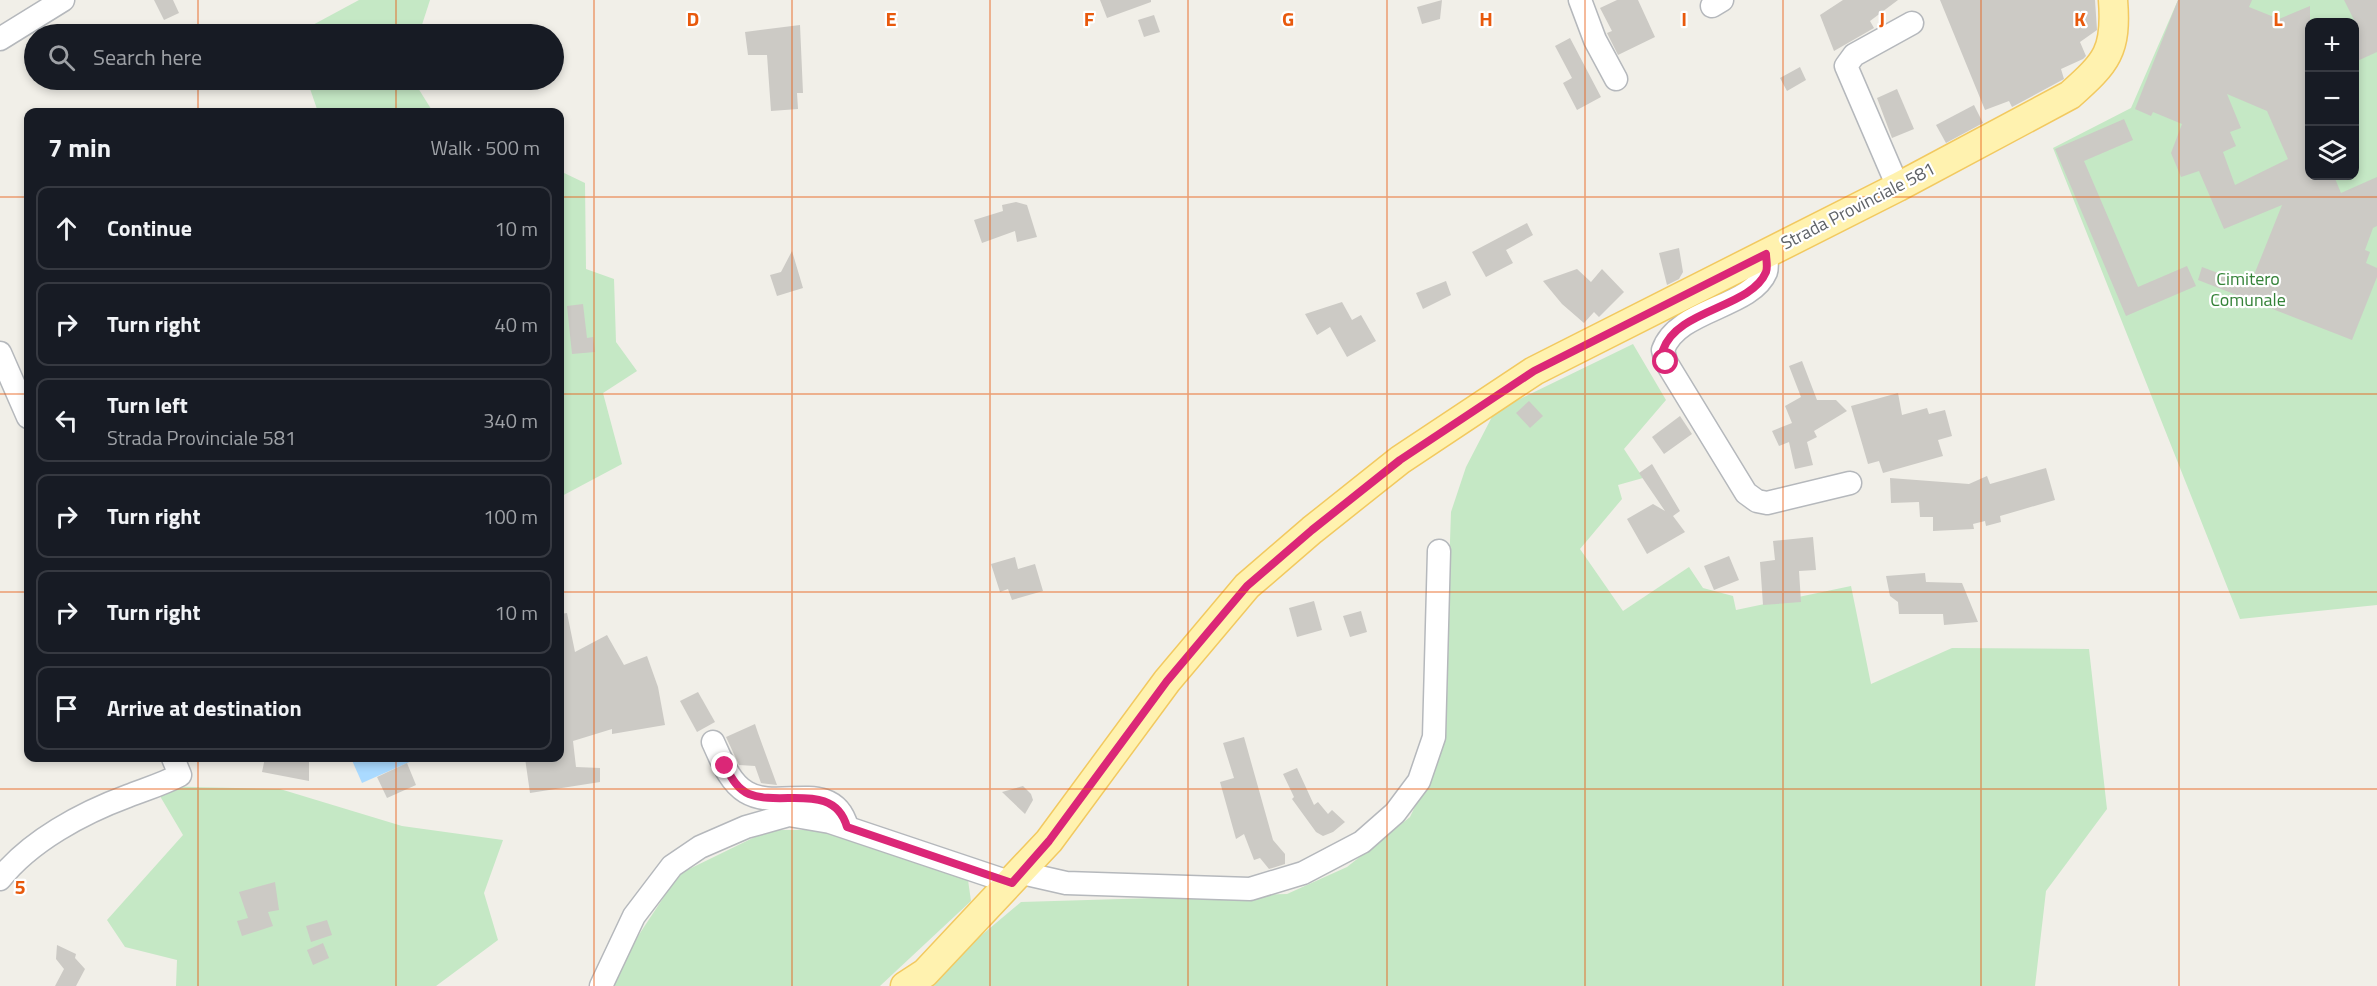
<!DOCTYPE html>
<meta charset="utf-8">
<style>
:root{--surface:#171b24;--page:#20242c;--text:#f1f3f6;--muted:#9ea1a6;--line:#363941}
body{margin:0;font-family:"Titillium Web",sans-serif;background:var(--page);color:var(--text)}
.controls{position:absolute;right:18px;top:18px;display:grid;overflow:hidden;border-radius:12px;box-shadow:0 3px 9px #0003}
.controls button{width:54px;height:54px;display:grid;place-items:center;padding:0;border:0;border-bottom:2px solid var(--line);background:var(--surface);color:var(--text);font:30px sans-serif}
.stop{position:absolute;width:18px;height:18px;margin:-14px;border:4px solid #db2777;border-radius:50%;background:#fff}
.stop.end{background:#db2777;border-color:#fff;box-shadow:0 2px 6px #0008}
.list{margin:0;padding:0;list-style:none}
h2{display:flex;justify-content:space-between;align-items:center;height:78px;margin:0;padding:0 24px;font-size:26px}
h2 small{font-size:20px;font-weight:400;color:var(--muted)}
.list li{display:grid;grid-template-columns:39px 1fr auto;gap:18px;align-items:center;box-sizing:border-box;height:84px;margin:0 12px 12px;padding:0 12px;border:2px solid var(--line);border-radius:12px}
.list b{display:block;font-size:22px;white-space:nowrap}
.list p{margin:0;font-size:20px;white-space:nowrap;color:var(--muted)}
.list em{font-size:20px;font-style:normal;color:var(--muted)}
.icon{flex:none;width:33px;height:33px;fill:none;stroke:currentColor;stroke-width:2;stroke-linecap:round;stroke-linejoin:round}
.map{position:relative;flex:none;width:2377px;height:986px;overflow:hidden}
.search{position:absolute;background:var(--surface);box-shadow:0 3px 9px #0003;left:24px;top:24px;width:540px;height:66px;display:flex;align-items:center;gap:15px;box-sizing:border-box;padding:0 21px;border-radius:33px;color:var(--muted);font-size:22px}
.panel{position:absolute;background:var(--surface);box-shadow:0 3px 9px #0003;left:24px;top:108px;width:540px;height:654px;border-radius:12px}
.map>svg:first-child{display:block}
</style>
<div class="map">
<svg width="2377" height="986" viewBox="0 0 2377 986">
<rect width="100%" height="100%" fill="#f1efe8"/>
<!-- green -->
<g fill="#c5e8c5" fill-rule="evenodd">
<path d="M359 0H430L419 34H296Z"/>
<path d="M2178 0H2377V605L2240 619 2053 148 2131 108ZM2310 22H2354V176H2310Z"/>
<path d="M307 80H413L433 112H318Z"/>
<path d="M560 171 585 183 586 269 614 279 616 342 637 371 603 393 622 464 560 497Z"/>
<path d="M1633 344 1666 400 1624 449 1643 478 1618 485 1622 499 1580 549 1623 611 1689 567 1703 588 1733 596 1736 610 1851 586 1871 684 1952 648 2089 649 2107 809 2046 891 2035 986H921L1021 902 1287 894 1347 867 1410 817 1443 748 1451 512 1466 467 1495 411Z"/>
<path d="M154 786 280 789 402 826 503 840 484 893 498 940 436 986H176L177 960 125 947 107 920 183 835Z"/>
<path d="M769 830H823L968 880 971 901 880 986H605L679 874Z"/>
</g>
<!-- water -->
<path fill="#aadaff" d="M351 758H412L414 760 362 783Z"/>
<!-- building -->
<g fill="#cccac5" fill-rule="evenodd">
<path d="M154 0H173L179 13 164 20Z"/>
<path d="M1100 0H1151V2L1107 18Z"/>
<path d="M1442 0 1440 19 1422 24 1417 7Z"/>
<path d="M1617 0H1638L1655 37 1618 55 1607 33 1612 31 1600 8Z"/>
<path d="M1843 0H1898L1870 21 1874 28 1834 51 1820 15Z"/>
<path d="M1940 0H2095L2097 30 2080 42 2086 56 2083 59 2061 69 2064 79 2012 107 2009 101 1985 110Z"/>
<path d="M2178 0H2252L2249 7 2279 19 2310 6V176H2334L2341 193 2377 177V226L2373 228 2365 250 2370 252 2366 263 2377 268V277L2352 340 2198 280 2202 267 2250 285 2282 205 2224 229 2199 171 2181 177 2171 153 2182 124 2153 112 2151 116 2135 109ZM2227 94 2267 111 2288 159 2235 185 2223 152 2236 146 2230 132 2241 128Z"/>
<path d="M2344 0H2377V52L2355 62V22Z"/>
<path d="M1154 15 1160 32 1144 37 1138 20Z"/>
<path d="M800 25 803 93H797L798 109 771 111 767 55H748L745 32Z"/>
<path d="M1570 38 1601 97 1577 110 1563 83 1572 78 1555 46Z"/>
<path d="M1800 67 1806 80 1787 91 1780 78Z"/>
<path d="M1897 89 1914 129 1892 138 1877 98Z"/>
<path d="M1974 105 1983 123 1946 143 1936 125Z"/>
<path d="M2124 119 2133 140 2084 161 2138 287 2187 266 2196 286 2126 316 2055 149Z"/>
<path d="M1016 202 1027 205 1037 237 1017 242 1015 231 982 243 974 220 1003 211 1002 205Z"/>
<path d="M1527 223 1533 235 1506 250 1513 263 1486 277 1472 252Z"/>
<path d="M1679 248 1683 272 1679 279 1667 285 1659 253Z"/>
<path d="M792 251 803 288 777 296 770 275 781 272Z"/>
<path d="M1577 269 1591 282 1602 269 1624 292 1599 317 1594 312 1584 323 1562 304 1543 281Z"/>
<path d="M1446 281 1451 295 1423 309 1416 293Z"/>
<path d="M1342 302 1352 320 1361 315 1376 341 1347 357 1330 327 1317 335 1305 314Z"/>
<path d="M583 304 587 338 593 337 595 352 572 354 567 306Z"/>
<path d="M1802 361 1817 400H1836L1847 411 1814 431 1817 437 1807 442 1813 465 1795 469 1789 442 1779 446 1772 431 1792 423 1785 406 1801 397 1789 366Z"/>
<path d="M1898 393 1902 415 1927 408 1929 414 1945 410 1952 436 1938 440 1943 456 1883 473 1879 461 1868 464 1851 406Z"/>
<path d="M1529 401 1543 416 1530 428 1516 413Z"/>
<path d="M1680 416 1692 434 1664 454 1652 437Z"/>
<path d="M1652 464 1680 511 1673 516 1685 532 1647 554 1627 519 1653 504 1665 511 1639 473Z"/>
<path d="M2046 468 2055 500 2000 516 2001 522 1986 526 1985 521 1973 524 1974 529 1933 531V517H1920L1919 502 1891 503 1890 478 1969 484 1987 476 1990 484Z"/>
<path d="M1813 537 1816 570 1799 571 1801 602 1763 605 1760 562 1775 560 1773 541Z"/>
<path d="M1729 556 1739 580 1714 590 1704 566Z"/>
<path d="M1015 557 1018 569 1035 564 1043 591 1012 600 1008 589 1000 592 991 564Z"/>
<path d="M1925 573 1926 582 1962 583 1978 622 1944 625 1943 614H1899L1898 602 1890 596 1886 576Z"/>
<path d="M1314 601 1322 630 1297 637 1289 608Z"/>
<path d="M1361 611 1367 632 1350 637 1343 616Z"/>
<path d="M567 613 575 652 607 635 624 665 647 656 658 687 665 725 612 734V729L573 741 576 767 600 768V782L530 793 525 758H560V614Z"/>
<path d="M698 692 715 722 697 732 680 701Z"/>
<path d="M755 724 758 733 777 785 761 783 755 766 739 765 726 737Z"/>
<path d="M1244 737 1273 840 1285 854V864L1269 869 1260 858 1254 860 1244 834 1236 839 1220 782 1234 778 1223 743Z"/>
<path d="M265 758H309V781L262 772Z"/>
<path d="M407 763 416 785 387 798 377 777Z"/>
<path d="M1297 768 1314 805 1318 802 1328 814 1332 810 1345 822 1333 832 1323 836 1316 832 1292 799 1294 797 1283 774Z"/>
<path d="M1023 786 1031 794 1033 800 1025 814 1002 792Z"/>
<path d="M275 882 279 910 268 912 273 926 242 936 237 921 248 918 239 892Z"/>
<path d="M327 920 332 935 311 942 306 926Z"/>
<path d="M323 943 329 958 313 965 307 950Z"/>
<path d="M57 945 76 954 75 958 85 969 76 986H55L64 969 56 959Z"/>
</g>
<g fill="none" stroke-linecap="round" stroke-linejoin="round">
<defs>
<g id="minor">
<path d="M1580 0 1595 40 1616 79"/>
<path d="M1712 6 1722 0"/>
<path d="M0 39 63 0"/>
<path d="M1898 187 1846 66 1854 55 1912 23"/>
<path d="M1766 253C1766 259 1768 267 1766 272 1751 308 1677 309 1663 350L1666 362 1746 493 1757 501 1767 503 1850 483"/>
<path d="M0 353 28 417"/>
<path d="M713 742C721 759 729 782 746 792 778 812 833 776 847 827"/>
<path d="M1022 873 1066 883 1250 889 1303 873 1362 842 1395 813 1419 781 1434 737 1439 551"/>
<path d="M0 879C30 841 82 813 128 796 146 789 163 784 180 775L173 758"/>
<path d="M601 986 634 916 672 866 700 847 746 827 789 815 830 822 1012 883"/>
</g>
<path id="major" d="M905 986 925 973 1049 841 1167 681 1247 586 1312 530 1400 460 1534 371 1898 187 2070 95C2107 62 2117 51 2113 0"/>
</defs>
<!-- minor casing -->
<use href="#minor" stroke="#b5b8bc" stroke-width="25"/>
<!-- major casing -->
<use href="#major" stroke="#f2c960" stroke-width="31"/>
<!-- minor -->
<use href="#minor" stroke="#fff" stroke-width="22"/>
<!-- major -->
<use href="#major" stroke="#fff2af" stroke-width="28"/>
</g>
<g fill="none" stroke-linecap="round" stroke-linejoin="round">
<!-- route -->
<path stroke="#db2777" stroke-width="8" d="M725 766C731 777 737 789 749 794 782 807 834 781 847 827L1012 883 1049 841 1167 681 1247 586 1312 530 1400 460 1534 371 1766 254C1766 259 1768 267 1766 272 1751 308 1677 309 1663 350L1666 362"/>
</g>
<!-- grid -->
<path fill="none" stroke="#e8590c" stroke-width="1.5" stroke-opacity="0.55" d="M198 0V34M396 0V34M594 0V986M792 0V986M990 0V986M1188 0V986M1387 0V986M1585 0V986M1783 0V986M1981 0V986M2179 0V986M198 80V112M396 80V112M0 197H28M560 197H2377M0 394H28M560 394H2377M0 592H28M560 592H2377M198 758V986M396 758V986M0 789H2377"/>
<g text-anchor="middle" stroke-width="4.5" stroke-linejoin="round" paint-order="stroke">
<!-- street labels -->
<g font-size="18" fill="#5f6368" stroke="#fff">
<text transform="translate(1858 206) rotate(-27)" y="6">Strada Provinciale 581</text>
</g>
<!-- park labels -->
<g font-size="18" fill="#348238" stroke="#fff">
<text x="2248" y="285">Cimitero<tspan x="2248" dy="21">Comunale</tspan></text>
</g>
</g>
<g font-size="20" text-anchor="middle" font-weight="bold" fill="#e8590c" stroke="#fff" stroke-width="4.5" stroke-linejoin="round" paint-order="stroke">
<text x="693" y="26">D</text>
<text x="891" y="26">E</text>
<text x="1089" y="26">F</text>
<text x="1288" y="26">G</text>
<text x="1486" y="26">H</text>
<text x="1684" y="26">I</text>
<text x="1882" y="26">J</text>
<text x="2080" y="26">K</text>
<text x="2278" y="26">L</text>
<text x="20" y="894">5</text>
</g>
</svg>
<div class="controls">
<button>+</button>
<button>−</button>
<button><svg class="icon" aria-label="layers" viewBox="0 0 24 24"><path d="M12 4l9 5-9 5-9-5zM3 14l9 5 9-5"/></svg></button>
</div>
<div class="stop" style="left:1666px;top:362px"></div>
<div class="stop end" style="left:725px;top:766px"></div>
<div class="search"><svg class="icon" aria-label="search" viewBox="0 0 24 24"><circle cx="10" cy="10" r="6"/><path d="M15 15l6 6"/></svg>Search here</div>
<section class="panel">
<h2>7 min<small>Walk · 500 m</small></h2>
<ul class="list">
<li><svg class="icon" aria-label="ahead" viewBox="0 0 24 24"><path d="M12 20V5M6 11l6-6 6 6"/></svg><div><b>Continue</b></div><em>10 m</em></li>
<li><svg class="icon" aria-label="right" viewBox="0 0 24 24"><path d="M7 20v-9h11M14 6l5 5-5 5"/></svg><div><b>Turn right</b></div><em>40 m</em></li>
<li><svg class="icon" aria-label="left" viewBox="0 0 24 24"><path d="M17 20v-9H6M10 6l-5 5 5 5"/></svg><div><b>Turn left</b><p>Strada Provinciale 581</p></div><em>340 m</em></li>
<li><svg class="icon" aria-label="right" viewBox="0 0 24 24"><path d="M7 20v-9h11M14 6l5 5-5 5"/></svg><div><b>Turn right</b></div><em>100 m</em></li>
<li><svg class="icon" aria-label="right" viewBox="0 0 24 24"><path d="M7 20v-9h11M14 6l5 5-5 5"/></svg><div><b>Turn right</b></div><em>10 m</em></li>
<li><svg class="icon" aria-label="arrive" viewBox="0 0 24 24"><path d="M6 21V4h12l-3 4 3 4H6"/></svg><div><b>Arrive at destination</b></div></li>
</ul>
</section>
</div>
